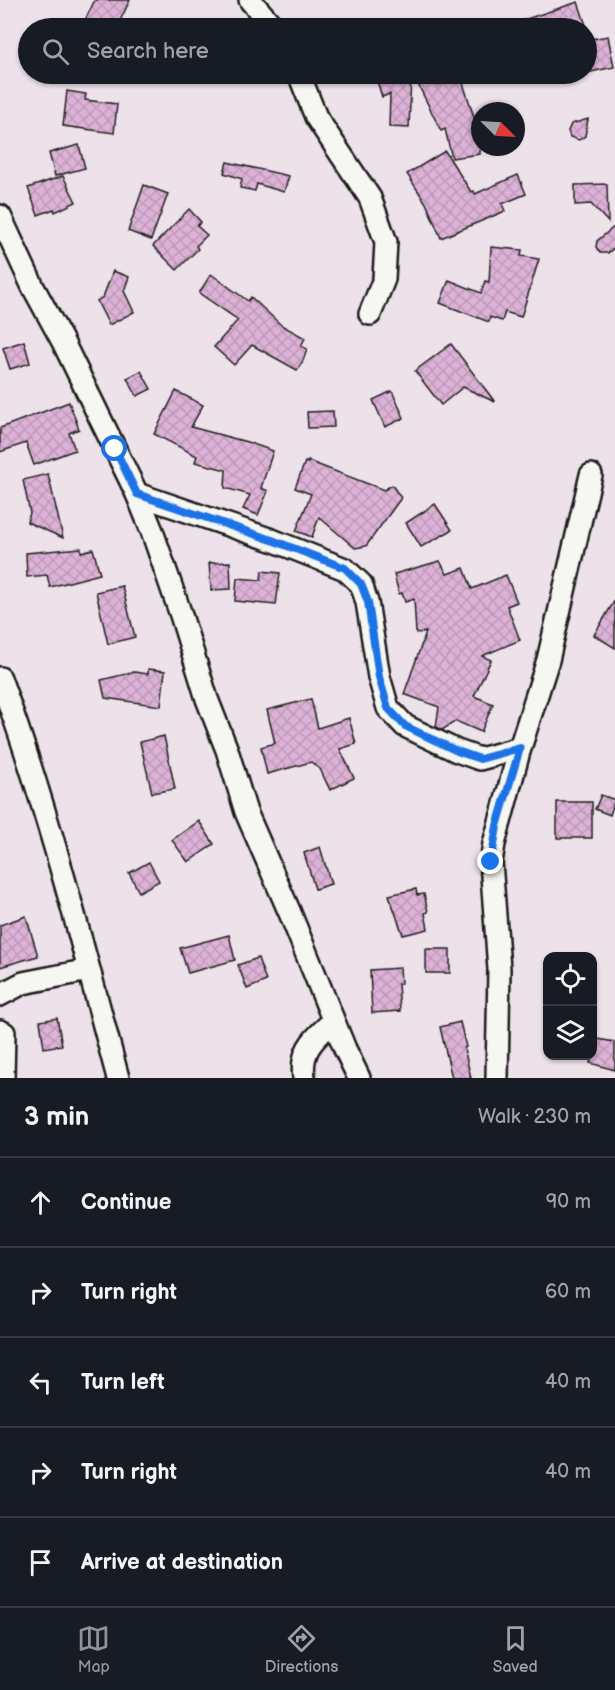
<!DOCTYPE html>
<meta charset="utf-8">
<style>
:root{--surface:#171b24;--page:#242831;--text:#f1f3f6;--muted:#9ea1a6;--line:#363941;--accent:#919294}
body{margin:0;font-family:"Balsamiq Sans",sans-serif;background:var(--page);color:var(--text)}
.controls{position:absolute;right:18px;bottom:18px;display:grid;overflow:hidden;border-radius:12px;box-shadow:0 2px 4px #0004}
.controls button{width:54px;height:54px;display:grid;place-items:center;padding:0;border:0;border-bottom:2px solid var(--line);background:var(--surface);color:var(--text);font:30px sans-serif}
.compass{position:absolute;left:471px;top:102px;width:54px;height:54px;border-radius:50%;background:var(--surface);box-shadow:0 2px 4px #0004;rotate:114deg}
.stop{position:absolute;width:18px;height:18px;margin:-14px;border:4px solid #1a73e8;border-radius:50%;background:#fff}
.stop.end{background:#1a73e8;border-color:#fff;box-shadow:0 2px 6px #0008}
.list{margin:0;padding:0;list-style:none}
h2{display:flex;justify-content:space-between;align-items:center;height:78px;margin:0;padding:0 24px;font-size:26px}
h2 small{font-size:20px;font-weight:400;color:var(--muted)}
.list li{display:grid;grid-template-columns:39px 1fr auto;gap:18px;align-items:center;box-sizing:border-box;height:90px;padding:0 24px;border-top:2px solid var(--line)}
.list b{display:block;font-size:22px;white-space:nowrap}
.list em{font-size:20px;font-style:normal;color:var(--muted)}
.icon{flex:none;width:33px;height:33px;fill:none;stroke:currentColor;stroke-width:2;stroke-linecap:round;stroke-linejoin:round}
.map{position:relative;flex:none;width:615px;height:1078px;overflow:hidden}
.search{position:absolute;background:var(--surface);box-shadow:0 2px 4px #0004;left:18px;right:18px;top:18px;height:66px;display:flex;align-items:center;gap:15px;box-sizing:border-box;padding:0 21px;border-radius:33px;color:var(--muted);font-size:22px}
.sheet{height:528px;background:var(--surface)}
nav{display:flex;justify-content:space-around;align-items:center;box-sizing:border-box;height:84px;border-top:2px solid var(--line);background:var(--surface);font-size:16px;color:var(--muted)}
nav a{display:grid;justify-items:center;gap:3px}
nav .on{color:var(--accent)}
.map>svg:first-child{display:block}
</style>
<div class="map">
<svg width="615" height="1078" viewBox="0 0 615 1078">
<defs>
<pattern id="building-cross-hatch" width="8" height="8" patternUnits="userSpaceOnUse" patternTransform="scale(1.5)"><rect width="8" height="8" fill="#ddb2d7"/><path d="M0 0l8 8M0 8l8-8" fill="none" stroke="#bd98b8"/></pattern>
</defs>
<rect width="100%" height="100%" fill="#eee2ea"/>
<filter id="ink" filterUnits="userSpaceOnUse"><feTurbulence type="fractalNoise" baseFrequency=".0167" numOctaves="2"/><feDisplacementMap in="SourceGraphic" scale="12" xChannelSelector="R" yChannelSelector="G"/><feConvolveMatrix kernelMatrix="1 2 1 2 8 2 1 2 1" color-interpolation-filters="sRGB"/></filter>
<g filter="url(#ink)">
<!-- building -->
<g fill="url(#building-cross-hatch)" stroke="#1c1c1c" stroke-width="1.5">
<path d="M95 0H130L118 25 113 22 110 28H98L84 22Z"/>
<path d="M578 2 587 28H508V25Z"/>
<path d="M608 36 614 67 586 73V40Z"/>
<path d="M375 74H411L409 128 389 127 390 94 382 97Z"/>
<path d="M413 74H435L437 85 461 77 477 126 480 125V154L452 158 445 129 441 131Z"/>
<path d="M67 91 86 94 85 100 117 104 114 133 63 126Z"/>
<path d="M588 119 585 136 579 140 570 137 568 131 571 124Z"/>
<path d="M79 145 85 168 55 176 49 153Z"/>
<path d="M445 151 471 192 474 191 475 194 518 175 526 194 502 204 505 211 441 238 426 203 407 174Z"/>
<path d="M227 162 289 176 284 192 257 184 255 191 240 188 242 179 224 173Z"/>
<path d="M63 176 76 202 55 212 54 209 38 215 28 188Z"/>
<path d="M607 184 608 222 591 204 575 205V185Z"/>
<path d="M144 185 168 194 151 240 128 231Z"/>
<path d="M189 209 201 222 197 226 207 235 196 246 198 249 177 270 153 246Z"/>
<path d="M615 226V247L608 253H600L596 247 597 241Z"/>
<path d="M491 247 522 250 521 256 539 259 521 317 505 312 502 321 490 317 489 322 440 303 449 280 481 293 485 281 489 282Z"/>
<path d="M113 271 129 277 124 291 134 312 109 325 97 301 103 297Z"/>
<path d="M211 274 248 301 251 297 281 325 305 338 301 346 307 349 303 361 297 370 252 345 234 365 214 347 238 320 199 293Z"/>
<path d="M24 341 30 363 10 369 3 348Z"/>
<path d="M451 344 495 402 463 387 441 405 415 371Z"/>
<path d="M141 371 151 389 137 396 127 378Z"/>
<path d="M176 391 203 405 191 427 247 442 273 451 261 488 268 491 258 515 243 509 250 495 225 488 226 470 195 462 197 456 154 434Z"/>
<path d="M392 391 404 418 385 427 373 400Z"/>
<path d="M69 402 79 429 69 433 75 450 34 465 26 443 0 452V428Z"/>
<path d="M333 411 334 427 308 428 307 412Z"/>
<path d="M308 461 384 490 392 485 401 498 366 546 355 548 319 517 312 537 296 531 311 494 295 488 305 462 308 463Z"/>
<path d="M48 474 63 538 27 522 30 513 23 480Z"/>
<path d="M435 504 452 530 421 547 406 523Z"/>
<path d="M81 548V552L93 549 100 574 50 587 47 575 27 577 26 553Z"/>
<path d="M440 561 447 574 464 568 472 589 506 575 517 602 507 606 520 640 482 656 491 660 474 696 493 704 481 732 456 721 442 730 436 727 439 707 404 694 426 632 416 633 414 599 405 602 402 593 399 594 394 574Z"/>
<path d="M230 562 231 589 211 590 209 563Z"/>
<path d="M262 571 280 573 276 605 235 601 237 578 261 580Z"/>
<path d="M122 586 135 637 108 644 96 592Z"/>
<path d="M615 600V648L594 635Z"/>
<path d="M148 669 165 671 161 706 105 698 101 680 134 672 148 674Z"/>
<path d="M311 699 318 728 349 718 356 744 340 749 354 778 330 790 320 769 311 762 267 774 261 747 275 743 267 710Z"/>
<path d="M164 736 175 789 152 793 140 742Z"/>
<path d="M601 795 615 800 610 815 595 809Z"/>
<rect x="557" y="802" width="35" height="36"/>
<path d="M199 821 214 844 188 862 172 840Z"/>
<path d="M320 847 331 884 315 889 304 853Z"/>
<path d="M149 862 159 881 139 892 129 873Z"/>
<path d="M416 889 417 895 424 894 428 912 425 913 428 929 403 935 389 895Z"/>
<path d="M26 916 38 956 0 967V925Z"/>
<path d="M229 935 235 960 188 973 180 948Z"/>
<rect x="426" y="949" width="24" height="24"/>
<path d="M258 958 266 981 247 989 238 965Z"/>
<path d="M400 968 401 984H398L400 1011 372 1013 370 970Z"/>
<path d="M57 1018 62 1045 44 1048 40 1021Z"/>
<path d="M460 1022 466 1047 464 1048 471 1078H452L440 1027Z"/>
<path d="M597 1039 615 1042V1070L590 1063Z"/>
</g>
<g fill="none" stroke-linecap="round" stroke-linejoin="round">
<defs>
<g id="minor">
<path d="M250 0 274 28"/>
<path d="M299 74 316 117 370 198 386 242 384 279 370 314"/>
<path d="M0 216 33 287 63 342 137 494 152 531 181 615 207 699 227 750 246 812 290 913 345 1049 359 1078"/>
<path d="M137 494 272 540 345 569 361 584 367 602 379 677 388 708 405 726 457 751 480 759 520 748"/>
<path d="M0 678C48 809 82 944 118 1078"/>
<path d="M0 995 23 983 89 970"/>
<path d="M0 1031 4 1033 3 1078"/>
<path d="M304 1078C300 1049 314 1039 333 1021"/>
<path d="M497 1078 499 969 491 862 494 844 520 748 548 660 591 475"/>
</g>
</defs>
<!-- minor casing -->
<use href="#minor" stroke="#1c1c1c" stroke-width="26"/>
<!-- minor -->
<use href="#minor" stroke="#f6f6f2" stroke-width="21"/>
</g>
</g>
<g fill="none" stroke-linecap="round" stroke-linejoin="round" filter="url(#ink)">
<!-- route -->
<path stroke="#1a73e8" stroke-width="8" d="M115 449 137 494 272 540 345 568 361 584 368 602 379 677 388 708 405 726 457 751 480 759 520 748 497 826 491 862"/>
</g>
</svg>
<div class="controls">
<button><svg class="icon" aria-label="locate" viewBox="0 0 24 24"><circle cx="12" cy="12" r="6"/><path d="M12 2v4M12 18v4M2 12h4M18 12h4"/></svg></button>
<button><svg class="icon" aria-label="layers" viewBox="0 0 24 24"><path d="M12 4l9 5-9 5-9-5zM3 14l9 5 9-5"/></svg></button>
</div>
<svg class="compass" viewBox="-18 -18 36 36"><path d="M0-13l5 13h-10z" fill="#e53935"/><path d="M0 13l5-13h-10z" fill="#9ea1a6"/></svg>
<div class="stop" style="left:115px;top:449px"></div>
<div class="stop end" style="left:491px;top:862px"></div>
<div class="search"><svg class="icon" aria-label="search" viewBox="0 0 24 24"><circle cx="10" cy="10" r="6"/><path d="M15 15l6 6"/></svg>Search here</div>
</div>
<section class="sheet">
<h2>3 min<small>Walk · 230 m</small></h2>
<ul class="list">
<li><svg class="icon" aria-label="ahead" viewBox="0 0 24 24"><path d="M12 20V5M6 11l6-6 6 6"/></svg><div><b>Continue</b></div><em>90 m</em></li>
<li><svg class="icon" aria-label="right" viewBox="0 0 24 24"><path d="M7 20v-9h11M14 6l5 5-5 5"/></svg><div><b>Turn right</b></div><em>60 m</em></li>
<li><svg class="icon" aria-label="left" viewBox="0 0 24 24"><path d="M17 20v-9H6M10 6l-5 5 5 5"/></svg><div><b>Turn left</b></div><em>40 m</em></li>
<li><svg class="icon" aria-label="right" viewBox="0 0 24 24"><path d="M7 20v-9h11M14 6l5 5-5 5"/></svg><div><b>Turn right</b></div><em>40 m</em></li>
<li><svg class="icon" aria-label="arrive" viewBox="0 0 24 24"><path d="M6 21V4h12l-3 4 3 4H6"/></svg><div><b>Arrive at destination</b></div></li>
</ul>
</section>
<nav>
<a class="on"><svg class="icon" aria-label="map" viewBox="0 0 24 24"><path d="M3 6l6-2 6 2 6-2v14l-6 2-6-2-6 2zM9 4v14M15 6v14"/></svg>Map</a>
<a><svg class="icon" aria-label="directions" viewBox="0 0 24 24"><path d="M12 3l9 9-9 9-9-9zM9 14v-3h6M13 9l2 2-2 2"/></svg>Directions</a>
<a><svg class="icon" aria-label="saved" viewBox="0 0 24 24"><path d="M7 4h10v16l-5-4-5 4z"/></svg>Saved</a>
</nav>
